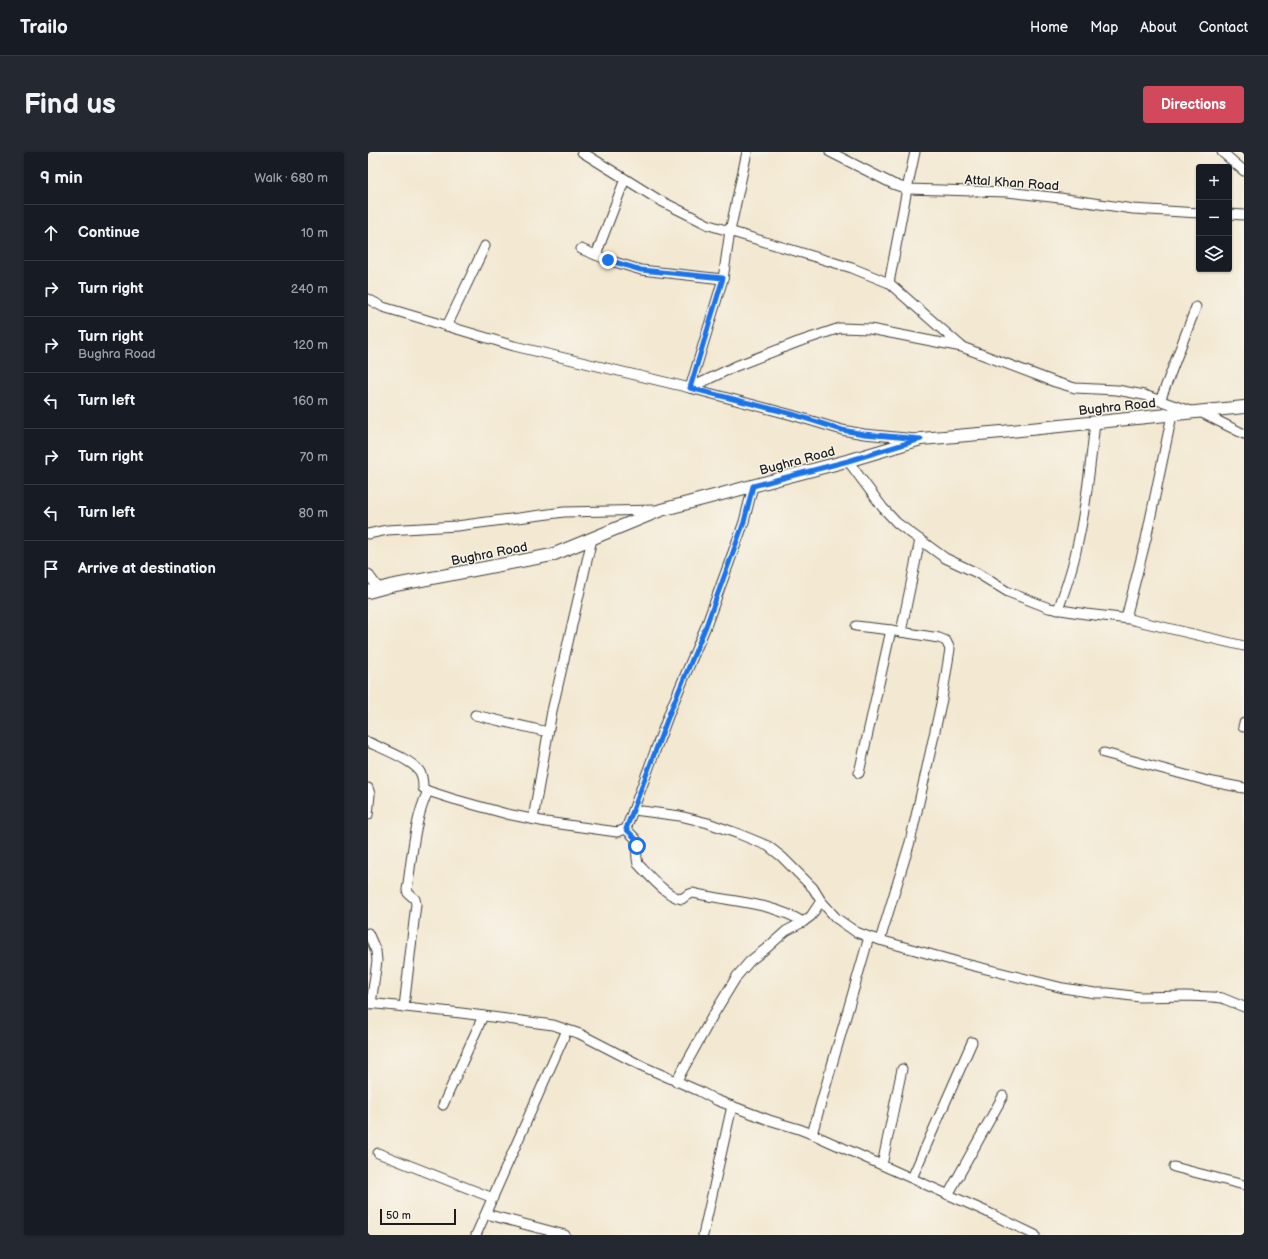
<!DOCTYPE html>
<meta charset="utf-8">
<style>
:root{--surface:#171b24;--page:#242831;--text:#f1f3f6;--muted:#9ea1a6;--line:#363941;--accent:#d1495b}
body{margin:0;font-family:"Balsamiq Sans",sans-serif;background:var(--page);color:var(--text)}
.controls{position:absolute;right:12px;top:12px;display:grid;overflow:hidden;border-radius:4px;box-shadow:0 1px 3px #0004}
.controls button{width:36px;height:36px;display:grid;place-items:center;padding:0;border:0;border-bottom:1px solid var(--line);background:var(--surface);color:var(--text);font:20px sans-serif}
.scale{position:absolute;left:12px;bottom:10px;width:76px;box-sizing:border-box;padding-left:4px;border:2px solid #1c1c1c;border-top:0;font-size:11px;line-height:14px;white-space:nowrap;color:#1c1c1c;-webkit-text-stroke:3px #f7f3e8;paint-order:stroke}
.stop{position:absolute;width:12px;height:12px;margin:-9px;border:3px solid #1a73e8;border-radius:50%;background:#fff}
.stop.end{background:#1a73e8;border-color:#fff;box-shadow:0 1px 4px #0008}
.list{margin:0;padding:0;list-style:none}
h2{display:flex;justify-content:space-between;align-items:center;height:52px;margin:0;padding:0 16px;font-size:17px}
h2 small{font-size:13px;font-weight:400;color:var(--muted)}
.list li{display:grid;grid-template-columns:26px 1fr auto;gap:12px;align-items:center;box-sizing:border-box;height:56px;padding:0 16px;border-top:1px solid var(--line)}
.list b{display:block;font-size:15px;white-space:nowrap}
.list p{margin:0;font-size:13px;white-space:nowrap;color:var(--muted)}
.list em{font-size:13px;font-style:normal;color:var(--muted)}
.icon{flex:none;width:22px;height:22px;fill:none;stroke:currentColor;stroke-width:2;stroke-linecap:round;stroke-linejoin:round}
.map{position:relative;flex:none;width:876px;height:1083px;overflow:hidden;border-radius:4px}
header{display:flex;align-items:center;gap:24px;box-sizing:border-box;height:56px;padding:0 20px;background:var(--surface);border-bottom:1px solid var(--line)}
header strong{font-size:19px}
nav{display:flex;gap:22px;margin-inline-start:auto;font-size:14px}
.intro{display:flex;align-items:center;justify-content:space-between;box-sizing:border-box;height:96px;padding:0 24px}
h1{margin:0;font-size:28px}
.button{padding:10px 18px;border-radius:4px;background:var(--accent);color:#fff;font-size:14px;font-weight:700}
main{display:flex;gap:24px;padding:0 24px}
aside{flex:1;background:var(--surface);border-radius:4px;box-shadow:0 1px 3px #0004}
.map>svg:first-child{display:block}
</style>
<header>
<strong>Trailo</strong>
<nav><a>Home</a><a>Map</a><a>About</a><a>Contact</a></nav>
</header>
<div class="intro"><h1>Find us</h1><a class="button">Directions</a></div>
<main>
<aside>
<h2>9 min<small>Walk · 680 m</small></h2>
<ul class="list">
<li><svg class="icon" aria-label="ahead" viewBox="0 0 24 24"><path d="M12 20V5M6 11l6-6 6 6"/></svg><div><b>Continue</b></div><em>10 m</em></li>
<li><svg class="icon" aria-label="right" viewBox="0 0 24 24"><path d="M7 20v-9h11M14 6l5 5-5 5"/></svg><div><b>Turn right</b></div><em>240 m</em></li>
<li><svg class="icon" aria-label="right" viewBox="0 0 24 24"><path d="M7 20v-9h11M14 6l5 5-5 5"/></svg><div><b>Turn right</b><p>Bughra Road</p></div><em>120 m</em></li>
<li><svg class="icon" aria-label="left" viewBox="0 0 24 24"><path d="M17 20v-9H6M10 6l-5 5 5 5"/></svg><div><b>Turn left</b></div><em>160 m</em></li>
<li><svg class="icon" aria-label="right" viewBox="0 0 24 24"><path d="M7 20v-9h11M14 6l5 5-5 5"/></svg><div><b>Turn right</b></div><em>70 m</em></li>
<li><svg class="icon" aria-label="left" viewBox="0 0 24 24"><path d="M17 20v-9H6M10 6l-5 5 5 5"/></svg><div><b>Turn left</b></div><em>80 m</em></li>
<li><svg class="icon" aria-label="arrive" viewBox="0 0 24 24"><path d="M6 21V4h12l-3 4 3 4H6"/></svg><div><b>Arrive at destination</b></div></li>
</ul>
</aside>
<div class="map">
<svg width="876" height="1083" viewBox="0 0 876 1083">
<rect width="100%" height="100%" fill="#f7f3e8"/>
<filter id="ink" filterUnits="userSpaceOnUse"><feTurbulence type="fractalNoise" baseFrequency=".025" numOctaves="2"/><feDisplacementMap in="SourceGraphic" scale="8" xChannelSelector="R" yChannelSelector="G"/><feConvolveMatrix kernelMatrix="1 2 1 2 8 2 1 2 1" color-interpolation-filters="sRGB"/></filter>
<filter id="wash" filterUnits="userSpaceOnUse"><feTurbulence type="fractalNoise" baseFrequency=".012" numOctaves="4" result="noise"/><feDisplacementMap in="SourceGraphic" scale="16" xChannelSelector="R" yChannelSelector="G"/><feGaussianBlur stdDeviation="0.9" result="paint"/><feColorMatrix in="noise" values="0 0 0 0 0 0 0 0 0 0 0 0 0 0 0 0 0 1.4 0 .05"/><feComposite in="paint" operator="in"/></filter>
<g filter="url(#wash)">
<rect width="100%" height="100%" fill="#f3e8d1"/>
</g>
<g filter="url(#ink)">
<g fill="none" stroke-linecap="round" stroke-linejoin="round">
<defs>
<g id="minor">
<path d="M214 0 291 48 341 73 484 116 521 131 593 194"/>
<path d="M462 0 525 32 539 37 639 40 692 46 765 57 831 61"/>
<path d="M854 0 876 19"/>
<path d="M861 62 876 63"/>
<path d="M213 97 240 108 273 118 355 127"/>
<path d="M228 103 257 27"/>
<path d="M521 131 539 37 547 0"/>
<path d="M0 147 15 155 146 194 322 236 424 263 474 278 496 282 548 287"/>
<path d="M79 174 117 94"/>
<path d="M322 236 368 214 430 190 472 176 502 177 594 195 687 230 707 236 749 238 776 243 822 259"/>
<path d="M322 236 355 127 362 79 379 0"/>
<path d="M792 249 828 155"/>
<path d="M832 260 876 282"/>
<path d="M480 309 515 356 529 371 577 406 609 421 640 440 681 456 718 462 761 467 876 494"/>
<path d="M0 382 19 378 89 374 196 360 289 358"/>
<path d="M0 422 11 437"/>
<path d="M690 458C697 438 704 419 708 399 718 357 722 314 727 271"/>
<path d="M758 466 778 387 804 263"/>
<path d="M488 474 523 478"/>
<path d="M107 563 180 580"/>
<path d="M875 575 876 571"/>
<path d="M0 590C13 596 45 608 52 620 55 625 55 630 55 636L60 639 85 647 139 662 178 670 249 680 258 677 302 559 338 474 376 370 385 334"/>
<path d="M736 601 840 629 876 636"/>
<path d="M491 621 523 478 533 480 552 388"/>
<path d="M0 636 2 642 0 663"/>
<path d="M266 658 312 664 340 671 371 682 400 694 414 705 445 736 453 749 468 766 488 780 501 785 590 810 695 836 727 841H740L772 845 817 844 845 845 854 846 876 855"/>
<path d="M165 667 184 559 224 387"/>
<path d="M258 677 268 687 269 707 270 712C281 723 299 745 314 747L319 743 325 741C362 750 403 750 435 770"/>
<path d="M0 781 8 799 9 809 3 852"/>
<path d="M512 788 542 690 557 624 574 547 582 497 578 489 571 486 533 480"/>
<path d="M0 851 93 861 185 873 212 882 274 914 331 939 348 948 401 968 431 977 444 982 617 1059 667 1083"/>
<path d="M36 855 48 752 47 747 40 741 39 738C44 706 46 669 60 639"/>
<path d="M308 930 344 865 369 824 382 809 400 795 418 779 435 770 443 764 453 749"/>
<path d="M75 953 115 864"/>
<path d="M444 982 501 785"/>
<path d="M10 1001 125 1046"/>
<path d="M514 1013 534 917"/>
<path d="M806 1015 876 1033"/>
<path d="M544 1026 604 890"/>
<path d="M580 1043 635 944"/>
<path d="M118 1062 197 1083"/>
<path d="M108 1083 199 878"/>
<path d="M335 1083 364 954"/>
</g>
<path id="tertiary" d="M0 440 22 434 184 403 293 358 486 307 553 287 634 280 876 255"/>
</defs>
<!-- minor casing -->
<use href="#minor" stroke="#3c3b37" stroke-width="11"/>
<!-- tertiary casing -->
<use href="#tertiary" stroke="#3c3b37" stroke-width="14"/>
<!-- minor -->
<use href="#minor" stroke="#fff" stroke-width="9"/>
<!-- tertiary -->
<use href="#tertiary" stroke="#fff" stroke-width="12"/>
</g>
</g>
<g fill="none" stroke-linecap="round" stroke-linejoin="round" filter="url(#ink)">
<!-- route -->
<path stroke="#1a73e8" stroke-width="5" d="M240 108 273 118 355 126 322 236 424 262 474 278 496 282 553 287 480 309 385 334 376 370 338 474 302 560 258 677 268 687 269 694"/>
</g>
<g text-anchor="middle" stroke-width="3" stroke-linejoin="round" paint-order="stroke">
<!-- street labels -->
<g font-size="13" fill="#1c1c1c" stroke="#f7f3e8">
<text transform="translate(644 30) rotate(4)" y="5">Attal Khan Road</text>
<text transform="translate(749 254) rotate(-6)" y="5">Bughra Road</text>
<text transform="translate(429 308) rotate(-15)" y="5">Bughra Road</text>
<text transform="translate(121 401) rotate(-11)" y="5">Bughra Road</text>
</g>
</g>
</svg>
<div class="controls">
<button>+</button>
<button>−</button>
<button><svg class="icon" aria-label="layers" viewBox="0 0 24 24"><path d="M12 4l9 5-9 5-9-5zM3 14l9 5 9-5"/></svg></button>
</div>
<div class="scale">50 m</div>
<div class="stop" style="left:269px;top:694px"></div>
<div class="stop end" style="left:240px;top:108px"></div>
</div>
</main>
